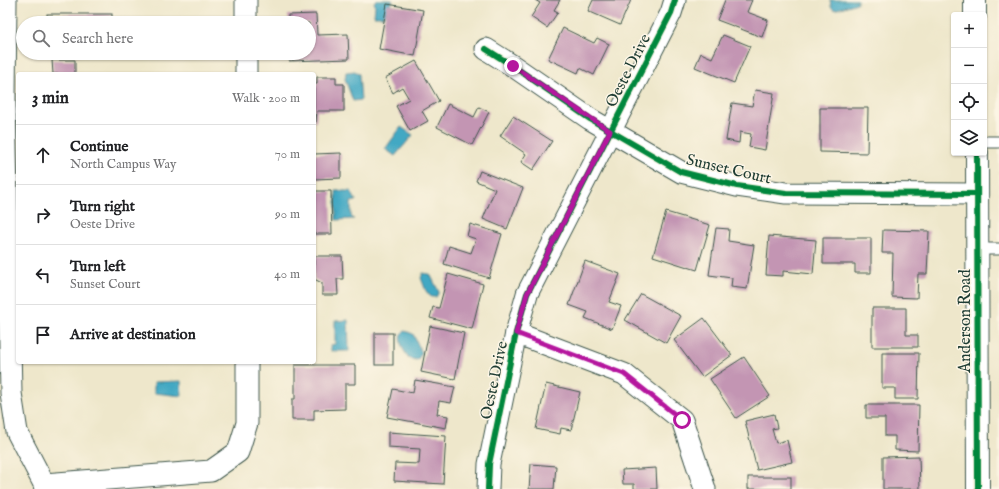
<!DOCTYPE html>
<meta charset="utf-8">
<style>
:root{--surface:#fff;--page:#f2f2f2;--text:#202124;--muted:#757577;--line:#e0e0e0}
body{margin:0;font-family:"IM FELL English",serif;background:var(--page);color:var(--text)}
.controls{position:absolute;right:12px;top:12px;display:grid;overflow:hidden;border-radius:4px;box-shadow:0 1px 3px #0004}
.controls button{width:36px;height:36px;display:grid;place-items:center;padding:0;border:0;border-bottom:1px solid var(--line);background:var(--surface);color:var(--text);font:20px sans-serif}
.stop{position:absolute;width:12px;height:12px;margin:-9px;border:3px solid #b5179e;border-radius:50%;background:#fff}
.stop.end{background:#b5179e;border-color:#fff;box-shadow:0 1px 4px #0008}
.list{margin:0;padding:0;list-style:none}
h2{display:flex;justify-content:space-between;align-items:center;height:52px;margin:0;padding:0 16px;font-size:17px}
h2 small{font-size:13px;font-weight:400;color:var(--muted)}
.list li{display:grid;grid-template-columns:26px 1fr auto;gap:12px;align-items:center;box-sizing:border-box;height:60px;padding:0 16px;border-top:1px solid var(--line)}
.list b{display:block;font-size:15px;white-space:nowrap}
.list p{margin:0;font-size:13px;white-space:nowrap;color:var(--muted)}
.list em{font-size:13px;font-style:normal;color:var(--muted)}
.icon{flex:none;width:22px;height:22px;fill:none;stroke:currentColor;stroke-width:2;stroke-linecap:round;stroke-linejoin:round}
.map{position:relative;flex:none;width:999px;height:489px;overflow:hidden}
.search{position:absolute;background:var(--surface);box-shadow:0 1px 3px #0004;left:16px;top:16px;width:300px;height:44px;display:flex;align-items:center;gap:10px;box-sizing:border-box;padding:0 14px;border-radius:22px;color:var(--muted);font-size:15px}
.panel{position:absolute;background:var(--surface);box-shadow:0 1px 3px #0004;left:16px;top:72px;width:300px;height:292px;border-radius:4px}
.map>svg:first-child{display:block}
</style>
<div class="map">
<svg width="999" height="489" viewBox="0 0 999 489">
<rect width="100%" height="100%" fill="#fcf5e5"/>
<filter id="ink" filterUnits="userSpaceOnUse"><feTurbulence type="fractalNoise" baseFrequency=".025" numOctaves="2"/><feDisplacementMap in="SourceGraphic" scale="8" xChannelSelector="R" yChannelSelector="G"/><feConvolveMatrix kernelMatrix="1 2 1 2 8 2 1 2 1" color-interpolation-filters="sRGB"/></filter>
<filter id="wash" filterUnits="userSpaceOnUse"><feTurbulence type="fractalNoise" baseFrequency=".012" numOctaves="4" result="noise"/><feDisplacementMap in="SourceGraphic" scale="16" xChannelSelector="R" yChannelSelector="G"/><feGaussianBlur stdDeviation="0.9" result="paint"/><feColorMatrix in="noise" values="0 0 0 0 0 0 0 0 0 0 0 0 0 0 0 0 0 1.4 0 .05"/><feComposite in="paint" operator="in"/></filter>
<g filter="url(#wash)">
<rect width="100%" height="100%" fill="#eee7cb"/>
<!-- water -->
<g fill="#43a8c3" stroke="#31727c">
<path d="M376 0H393L383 16H374L375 5 374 2Z"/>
<path d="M830 0H858L857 3 834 10 831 7Z"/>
<path d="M355 71 359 74 361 100 353 101 345 79 346 72Z"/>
<path d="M401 127 413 135 395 156 385 149Z"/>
<path d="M336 191H351L356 201 351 202V216L354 219 336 220Z"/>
<path d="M423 273 430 274 439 292 436 297H431L426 291 421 278Z"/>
<path d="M348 320 349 351H331V345L335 344V321Z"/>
<path d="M405 331 413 334 422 353 417 360 410 359C405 354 398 342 401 334Z"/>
<path d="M181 381 182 396 154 393V382Z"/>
</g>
<g id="blocks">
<!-- building -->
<g fill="#c395b3">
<path d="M535 0H560L554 10 558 12 547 28 531 17 540 3Z"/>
<path d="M593 0H631L620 25 588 11Z"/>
<path d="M725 0H752L747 12 768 20 762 37 717 20Z"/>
<path d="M387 4 423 10 415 56 379 49Z"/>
<rect x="47" y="14" width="65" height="9"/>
<path d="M316 14 317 35 348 34 349 59 289 61V53H309V23H288V15Z"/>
<path d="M563 28 594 43 597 38 609 44 594 75 580 68 578 73 548 59Z"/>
<path d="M723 35 750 46 734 83 695 67 701 53 712 58Z"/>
<rect x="48" y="53" width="65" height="2"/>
<path d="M52 60H75V74H53Z"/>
<path d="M416 61 439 101 422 111 428 121 410 131 396 106 409 99 402 87 393 93 385 78Z"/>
<path d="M317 77H336V84H344V111H317L316 122H314V84H317Z"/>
<path d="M755 90 774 93 765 150 749 147 751 134 740 132 739 143 726 140 732 103 752 106Z"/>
<path d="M448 104 474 117 479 107 489 112 472 145 437 127Z"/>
<path d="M820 108H868L867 153 820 152Z"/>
<path d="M513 116 552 141 533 170 521 162 526 154 500 136Z"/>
<path d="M341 153V178L314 179V154Z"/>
<path d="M480 171 523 188 507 229 483 219 495 189 476 181Z"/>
<path d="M314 191H331L332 234H314Z"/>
<path d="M666 212 710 225 697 270 653 256Z"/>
<path d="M470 224 502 234 489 278 444 264 449 246 471 253 476 239 467 236Z"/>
<path d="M716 228 729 229 728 241 754 245 747 289 731 287 732 278 709 275Z"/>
<path d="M883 230 929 231 927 274H918L917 298 892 297 893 253H882Z"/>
<path d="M769 236 816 240 813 274 783 271V276L766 275Z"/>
<path d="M823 238H871V273H855V264H823Z"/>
<path d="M314 256H342L343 279H337L338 295H322V283L314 279Z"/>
<path d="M585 261 620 274 609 302 621 306 612 329 585 318 588 312 569 305Z"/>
<path d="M448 274 483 284 472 329 430 318 433 307 439 308Z"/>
<path d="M641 294 681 316 666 343 625 320Z"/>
<path d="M872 308H906V335H918V347H872Z"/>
<path d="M704 318 732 355 702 377 674 340Z"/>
<path d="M430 326 464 333 455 379 421 372Z"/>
<rect x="375" y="333" width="18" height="32"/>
<path d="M882 353H919L918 399H895V388H882Z"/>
<path d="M744 357 770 396 736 418 710 379Z"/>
<path d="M295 365H355V384H345V409L314 410V420H292V399H295Z"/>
<path d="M415 380 455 387 451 403 439 401 437 414 448 416 446 428 387 417 393 389 413 393Z"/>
<path d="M546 384 580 392 571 430 561 428 560 434 536 429Z"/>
<path d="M866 405H919L918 451 895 450V436H885V418H866Z"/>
<path d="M774 414 777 428 772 429 776 443 787 440 792 462 757 470 745 421Z"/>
<path d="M388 432 446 436 443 484 394 481 395 463 419 464 420 449 388 447Z"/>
<path d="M919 456 920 489H883V457Z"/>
<path d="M531 464 556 466 554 489H529Z"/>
<path d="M656 468 657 489H634V484H623L622 470Z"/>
<rect x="748" y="477" width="43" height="12"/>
</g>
</g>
</g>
<g filter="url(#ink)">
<use href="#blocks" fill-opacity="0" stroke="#3e564b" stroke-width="1"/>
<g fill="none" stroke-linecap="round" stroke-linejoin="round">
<defs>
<g id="service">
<path d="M984 142H999"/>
<path d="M977 249H999"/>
</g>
<g id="minor">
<path d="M6 0 5 99 11 393 17 432 44 484 45 489"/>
<path d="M246 0V23"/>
<path d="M486 49 513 66 590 119 681 172 737 186 786 193 977 194"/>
<path d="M246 53V74"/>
<path d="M516 333 624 374 682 420 705 489"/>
<path d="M44 484 211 471 238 452 247 423V362"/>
<path d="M488 489 489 464 516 333 527 294 671 13 675 0"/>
</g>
<g id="secondary">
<path d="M975 0V15"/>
<path d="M977 153 978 489"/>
</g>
</defs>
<!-- service casing -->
<use href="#service" stroke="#3e564b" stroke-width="13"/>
<!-- minor casing -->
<use href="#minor" stroke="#3e564b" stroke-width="23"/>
<!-- secondary casing -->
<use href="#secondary" stroke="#3e564b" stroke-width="24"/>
<!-- service -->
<use href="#service" stroke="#fff" stroke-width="11"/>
<!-- minor -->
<use href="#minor" stroke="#fff" stroke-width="21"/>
<!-- secondary -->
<use href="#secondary" stroke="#fff" stroke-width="22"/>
<defs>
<g id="cycleway">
<path d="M486 49 513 66 590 119 681 172 737 186 786 193 977 194"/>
<path d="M977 153 978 489"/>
<path d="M488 489 489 464 516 333 527 294 671 13 675 0"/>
</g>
</defs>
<!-- cycleway casing -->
<use href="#cycleway" stroke="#fcf5e5" stroke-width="8"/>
<!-- cycleway -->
<use href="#cycleway" stroke="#00873e" stroke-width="6"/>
</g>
</g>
<g fill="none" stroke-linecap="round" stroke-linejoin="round" filter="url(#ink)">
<!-- route -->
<path stroke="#b5179e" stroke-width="5" d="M513 66 610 131 527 294 516 333 624 374 682 420"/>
</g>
<g text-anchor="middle" stroke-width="3" stroke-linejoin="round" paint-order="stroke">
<!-- street labels -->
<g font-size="16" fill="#1f3d34" stroke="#fcf5e5">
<text transform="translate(627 70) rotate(-63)" y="6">Oeste Drive</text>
<text transform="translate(729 168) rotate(13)" y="6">Sunset Court</text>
<text transform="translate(964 321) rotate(-90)" y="6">Anderson Road</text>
<text transform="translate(493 380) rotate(-78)" y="6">Oeste Drive</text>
</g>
</g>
</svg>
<div class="controls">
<button>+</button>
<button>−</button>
<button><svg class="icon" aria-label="locate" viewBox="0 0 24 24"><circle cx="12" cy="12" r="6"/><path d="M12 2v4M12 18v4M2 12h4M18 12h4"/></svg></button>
<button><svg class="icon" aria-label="layers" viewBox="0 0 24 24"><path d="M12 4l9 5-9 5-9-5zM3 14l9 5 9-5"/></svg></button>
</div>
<div class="stop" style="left:682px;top:420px"></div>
<div class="stop end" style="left:513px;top:66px"></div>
<div class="search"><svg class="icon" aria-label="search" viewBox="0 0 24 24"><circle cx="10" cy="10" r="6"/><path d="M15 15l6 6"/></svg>Search here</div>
<section class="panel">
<h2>3 min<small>Walk · 200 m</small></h2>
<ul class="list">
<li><svg class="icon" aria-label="ahead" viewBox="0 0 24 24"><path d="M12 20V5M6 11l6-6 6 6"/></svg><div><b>Continue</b><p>North Campus Way</p></div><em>70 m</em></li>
<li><svg class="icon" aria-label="right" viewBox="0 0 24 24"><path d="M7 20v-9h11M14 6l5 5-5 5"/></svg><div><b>Turn right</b><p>Oeste Drive</p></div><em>90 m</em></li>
<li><svg class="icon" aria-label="left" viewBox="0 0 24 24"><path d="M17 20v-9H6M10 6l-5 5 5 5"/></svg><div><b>Turn left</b><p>Sunset Court</p></div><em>40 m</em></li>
<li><svg class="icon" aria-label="arrive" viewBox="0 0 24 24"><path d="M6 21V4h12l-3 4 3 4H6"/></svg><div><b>Arrive at destination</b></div></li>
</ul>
</section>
</div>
